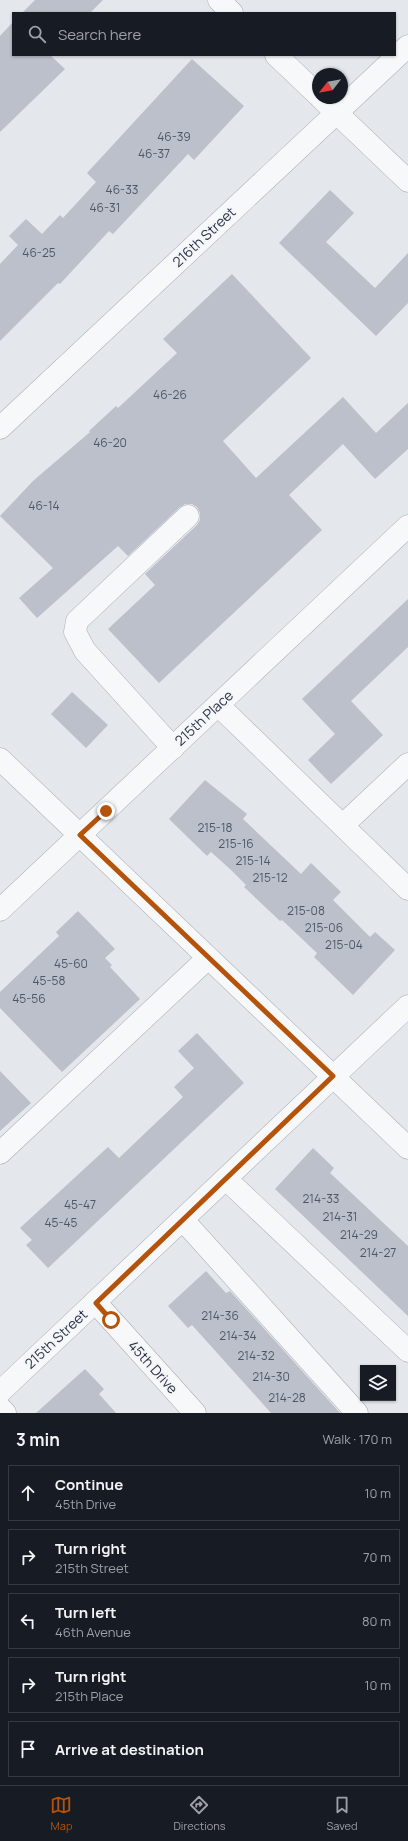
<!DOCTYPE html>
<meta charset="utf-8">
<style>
:root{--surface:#171b24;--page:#242831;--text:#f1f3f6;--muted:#9ea1a6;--line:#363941;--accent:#b45309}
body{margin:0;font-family:Manrope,sans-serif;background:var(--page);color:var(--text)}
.controls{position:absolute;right:12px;bottom:12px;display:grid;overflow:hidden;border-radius:0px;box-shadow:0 1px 3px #0004}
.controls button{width:36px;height:36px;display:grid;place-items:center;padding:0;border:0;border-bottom:1px solid var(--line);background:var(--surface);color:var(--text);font:20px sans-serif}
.compass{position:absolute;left:312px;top:68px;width:36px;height:36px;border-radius:50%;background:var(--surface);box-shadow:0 1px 3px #0004;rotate:239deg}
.stop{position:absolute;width:12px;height:12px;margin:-9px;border:3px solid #b45309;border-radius:50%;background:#fff}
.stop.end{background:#b45309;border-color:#fff;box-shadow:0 1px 4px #0008}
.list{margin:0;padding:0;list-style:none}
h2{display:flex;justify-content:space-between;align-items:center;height:52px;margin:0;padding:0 16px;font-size:17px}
h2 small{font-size:13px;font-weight:400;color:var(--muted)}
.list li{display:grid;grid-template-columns:26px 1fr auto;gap:12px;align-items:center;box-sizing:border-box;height:56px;margin:0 8px 8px;padding:0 8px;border:1px solid var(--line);border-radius:0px}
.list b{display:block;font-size:15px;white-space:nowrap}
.list p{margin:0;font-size:13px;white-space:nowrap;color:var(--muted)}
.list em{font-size:13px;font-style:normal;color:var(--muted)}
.icon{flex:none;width:22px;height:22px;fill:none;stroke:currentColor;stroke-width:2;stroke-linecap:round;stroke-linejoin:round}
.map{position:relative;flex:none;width:408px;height:1413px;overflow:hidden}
.search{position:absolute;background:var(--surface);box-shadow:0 1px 3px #0004;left:12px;right:12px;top:12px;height:44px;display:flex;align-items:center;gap:10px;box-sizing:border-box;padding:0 14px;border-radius:0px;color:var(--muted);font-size:15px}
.sheet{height:372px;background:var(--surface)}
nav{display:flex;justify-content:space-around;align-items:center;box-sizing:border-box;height:56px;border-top:1px solid var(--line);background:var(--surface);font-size:11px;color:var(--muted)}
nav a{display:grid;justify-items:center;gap:2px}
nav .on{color:var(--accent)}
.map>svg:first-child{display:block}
</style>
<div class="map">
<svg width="408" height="1413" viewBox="0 0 408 1413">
<rect width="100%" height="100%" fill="#e4e7ec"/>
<!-- building -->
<g fill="#bbc0ca">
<path d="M35 0H103L90 13H22Z"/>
<path d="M13 22V55H50L65 69 0 132V36Z"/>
<path d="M192 59 244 106 194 160 188 154 113 234 109 231 60 284 58 283 0 341V264L18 245 9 236 26 219 42 234 60 215 63 218 96 182 87 173Z"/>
<path d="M330 190 354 213 326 242 375 288 408 253V303L376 336 279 243Z"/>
<path d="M232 274 311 358 223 441 256 478 343 397 376 433 408 403V449L375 479 343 444 289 495 322 530 159 683 108 629 155 585 145 574 197 525 200 520V513L197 507 192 504H185L180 507 128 556 118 546 37 618 19 598 53 568 0 516 33 481 90 432 89 431 116 406 118 408 177 353 163 339Z"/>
<path d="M408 599V647L351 701 383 735 331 784 308 760 335 734 302 699Z"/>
<path d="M72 692 108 725 86 748 51 714Z"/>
<path d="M205 780 247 814 243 819 301 874 311 863 341 892 333 900 370 937 375 932 395 950 353 995 314 957 317 953 282 920 280 921 244 887 246 885 230 869 211 852 207 856 169 819Z"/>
<path d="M78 911 115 949 105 958 112 965 110 967 140 999 62 1072 0 1008V992L59 936 56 932Z"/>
<path d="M197 1033 244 1083 48 1268 26 1245 32 1240 20 1228 108 1147 119 1158 183 1097 174 1087 194 1068 178 1051Z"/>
<path d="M0 1071 31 1103 0 1131Z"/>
<path d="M313 1148 334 1168 330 1173 408 1246V1316L275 1189Z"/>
<path d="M206 1271 226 1293 230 1291 340 1413H271L192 1325 188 1328 168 1306Z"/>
<path d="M85 1369 104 1389 99 1394 116 1413H36Z"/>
</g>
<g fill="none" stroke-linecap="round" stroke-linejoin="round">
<defs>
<g id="minor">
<path d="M219 0 232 13"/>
<path d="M276 55 318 95"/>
<path d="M321 98 408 181"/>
<path d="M0 428 408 46"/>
<path d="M218 705 408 889"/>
<path d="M173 748 85 651 75 632 77 621 188 516"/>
<path d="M0 759 408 1148"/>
<path d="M343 825 408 764"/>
<path d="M0 910 408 526"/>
<path d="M0 1153 208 958"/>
<path d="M226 1179 408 1351"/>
<path d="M183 1220 357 1413"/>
<path d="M96 1303 195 1413"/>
<path d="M0 1392 408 1006"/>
<path d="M0 1408 5 1413"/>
</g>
</defs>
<!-- minor casing -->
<use href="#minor" stroke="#a9aeb7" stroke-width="23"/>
<!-- minor -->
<use href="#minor" stroke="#f7f8fa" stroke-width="22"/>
</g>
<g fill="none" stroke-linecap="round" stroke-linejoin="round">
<!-- route -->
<path stroke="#b45309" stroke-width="5" d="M106 811 80 835 333 1076 96 1303 111 1320"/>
</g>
<g text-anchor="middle" stroke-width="4" stroke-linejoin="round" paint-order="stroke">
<!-- number labels -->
<g font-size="12" fill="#4f5766">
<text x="174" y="141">46-39</text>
<text x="154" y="158">46-37</text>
<text x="122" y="194">46-33</text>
<text x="105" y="212">46-31</text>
<text x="39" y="257">46-25</text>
<text x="170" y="399">46-26</text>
<text x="110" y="447">46-20</text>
<text x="44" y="510">46-14</text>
<text x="215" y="832">215-18</text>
<text x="236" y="848">215-16</text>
<text x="253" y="865">215-14</text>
<text x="270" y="882">215-12</text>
<text x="306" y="915">215-08</text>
<text x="324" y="932">215-06</text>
<text x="344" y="949">215-04</text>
<text x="71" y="968">45-60</text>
<text x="49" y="985">45-58</text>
<text x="29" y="1003">45-56</text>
<text x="321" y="1203">214-33</text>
<text x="80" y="1209">45-47</text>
<text x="340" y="1221">214-31</text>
<text x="61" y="1227">45-45</text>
<text x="359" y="1239">214-29</text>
<text x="378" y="1257">214-27</text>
<text x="220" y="1320">214-36</text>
<text x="238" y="1340">214-34</text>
<text x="256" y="1360">214-32</text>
<text x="271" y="1381">214-30</text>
<text x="287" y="1402">214-28</text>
</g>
<!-- street labels -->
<g font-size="14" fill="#2b3445" stroke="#f4f6f9">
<text transform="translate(204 237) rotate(-43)" y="5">216th Street</text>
<text transform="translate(204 718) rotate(-43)" y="5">215th Place</text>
<text transform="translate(56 1339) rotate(-43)" y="5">215th Street</text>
<text transform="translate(153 1367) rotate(48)" y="5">45th Drive</text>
</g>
</g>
</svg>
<div class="controls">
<button><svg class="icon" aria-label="layers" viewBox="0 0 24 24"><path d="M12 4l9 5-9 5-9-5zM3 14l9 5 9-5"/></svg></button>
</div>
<svg class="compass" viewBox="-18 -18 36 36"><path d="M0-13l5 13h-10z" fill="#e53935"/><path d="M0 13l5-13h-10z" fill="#9ea1a6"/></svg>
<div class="stop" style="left:111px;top:1320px"></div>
<div class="stop end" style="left:106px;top:811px"></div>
<div class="search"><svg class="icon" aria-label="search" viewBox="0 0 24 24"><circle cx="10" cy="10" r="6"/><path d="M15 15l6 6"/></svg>Search here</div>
</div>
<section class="sheet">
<h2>3 min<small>Walk · 170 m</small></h2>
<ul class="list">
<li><svg class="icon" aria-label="ahead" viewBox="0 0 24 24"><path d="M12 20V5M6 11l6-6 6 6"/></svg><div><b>Continue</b><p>45th Drive</p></div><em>10 m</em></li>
<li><svg class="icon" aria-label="right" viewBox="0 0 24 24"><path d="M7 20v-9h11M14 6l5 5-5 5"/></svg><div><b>Turn right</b><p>215th Street</p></div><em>70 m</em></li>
<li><svg class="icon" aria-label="left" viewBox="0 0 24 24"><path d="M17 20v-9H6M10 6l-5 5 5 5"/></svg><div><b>Turn left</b><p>46th Avenue</p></div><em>80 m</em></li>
<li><svg class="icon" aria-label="right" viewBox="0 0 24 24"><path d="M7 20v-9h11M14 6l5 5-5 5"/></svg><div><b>Turn right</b><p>215th Place</p></div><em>10 m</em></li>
<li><svg class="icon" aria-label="arrive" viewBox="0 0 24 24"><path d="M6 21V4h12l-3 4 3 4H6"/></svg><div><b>Arrive at destination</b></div></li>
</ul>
</section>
<nav>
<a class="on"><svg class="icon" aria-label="map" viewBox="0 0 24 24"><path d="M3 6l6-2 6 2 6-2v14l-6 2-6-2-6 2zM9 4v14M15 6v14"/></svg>Map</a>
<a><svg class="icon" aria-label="directions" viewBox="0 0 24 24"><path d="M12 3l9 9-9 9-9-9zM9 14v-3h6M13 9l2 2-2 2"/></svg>Directions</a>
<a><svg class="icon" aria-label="saved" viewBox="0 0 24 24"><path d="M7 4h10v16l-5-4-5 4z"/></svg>Saved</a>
</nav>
